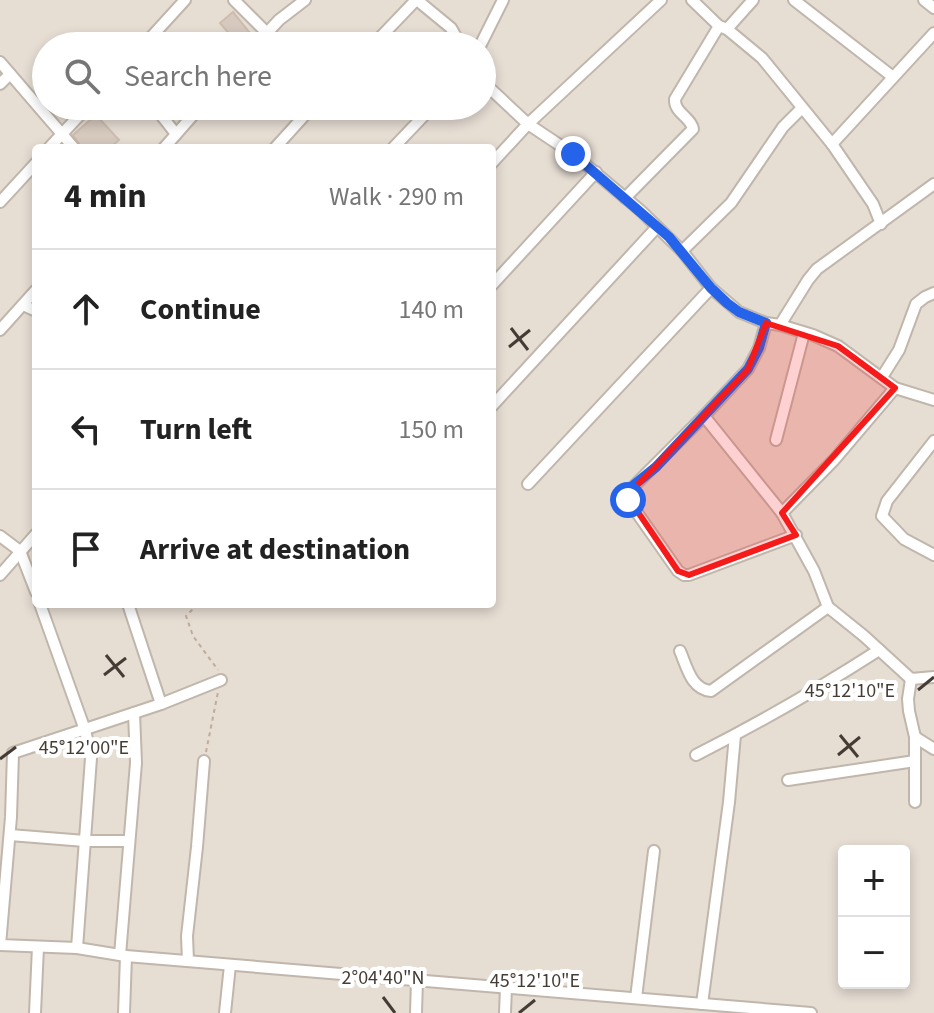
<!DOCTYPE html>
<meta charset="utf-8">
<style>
:root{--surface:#fff;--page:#f2f2f2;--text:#222;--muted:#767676;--line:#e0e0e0}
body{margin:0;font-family:"Source Sans 3",sans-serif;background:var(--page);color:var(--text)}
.controls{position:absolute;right:24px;bottom:24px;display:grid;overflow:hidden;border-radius:8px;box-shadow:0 4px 12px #0003}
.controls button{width:72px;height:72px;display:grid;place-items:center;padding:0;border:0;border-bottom:2px solid var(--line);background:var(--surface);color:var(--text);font:40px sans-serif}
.stop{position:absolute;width:24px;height:24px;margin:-18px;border:6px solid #2563eb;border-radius:50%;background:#fff}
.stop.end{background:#2563eb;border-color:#fff;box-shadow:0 2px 8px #0008}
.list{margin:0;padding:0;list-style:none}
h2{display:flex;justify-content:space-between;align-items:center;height:104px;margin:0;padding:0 32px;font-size:34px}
h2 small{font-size:26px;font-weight:400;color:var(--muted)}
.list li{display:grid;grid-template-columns:52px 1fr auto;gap:24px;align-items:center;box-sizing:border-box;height:120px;padding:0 32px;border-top:2px solid var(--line)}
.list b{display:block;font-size:30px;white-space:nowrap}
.list em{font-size:26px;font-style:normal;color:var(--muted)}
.icon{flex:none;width:44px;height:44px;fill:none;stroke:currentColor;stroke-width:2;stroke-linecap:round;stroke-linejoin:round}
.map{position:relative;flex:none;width:934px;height:1013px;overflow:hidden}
.search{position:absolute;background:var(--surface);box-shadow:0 4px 12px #0003;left:32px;top:32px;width:464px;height:88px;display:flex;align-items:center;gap:20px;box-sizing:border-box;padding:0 28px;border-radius:44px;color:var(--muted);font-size:30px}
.panel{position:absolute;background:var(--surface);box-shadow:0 4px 12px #0003;left:32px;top:144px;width:464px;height:464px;border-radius:8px}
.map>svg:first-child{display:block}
</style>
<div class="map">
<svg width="934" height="1013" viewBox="0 0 934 1013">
<rect width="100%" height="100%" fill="#f2ece5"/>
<!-- residential -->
<path fill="#e6ddd3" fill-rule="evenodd" d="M0 0H934V1013H0ZM46 46H482V106H46ZM36 148H492V604H36ZM844 851H904V983H844Z"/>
<!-- building -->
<g fill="#d6c9be" stroke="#cebdae" stroke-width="2">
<path d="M233 12 250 33 237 43 220 23Z"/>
<path d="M96 115 119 140 110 148H82L73 135Z"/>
</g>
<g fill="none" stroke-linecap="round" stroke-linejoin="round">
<defs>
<g id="minor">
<path d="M234 0 267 33"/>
<path d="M417 0 451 28 461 46"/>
<path d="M692 0 719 26 727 29 762 58 832 144 873 204 881 224"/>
<path d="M794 0 893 77"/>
<path d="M924 0 934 8"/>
<path d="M727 29 753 0"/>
<path d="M143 46 185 0"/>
<path d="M255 46 279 20 305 0"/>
<path d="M372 46 416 0"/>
<path d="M480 46 503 0"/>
<path d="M0 62 74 148"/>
<path d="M482 81 528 124 573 154 641 211 682 251 711 288 739 312 766 323 780 325 813 335 838 346 895 388 934 400"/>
<path d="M0 84 10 74"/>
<path d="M154 106 176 134"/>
<path d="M832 144 934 33"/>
<path d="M49 148 88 106"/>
<path d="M164 148 201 106"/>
<path d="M275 148 313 106"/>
<path d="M393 148 433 106"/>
<path d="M492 163 528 124 661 0"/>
<path d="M625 198 693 129C691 117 674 113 675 99L719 26"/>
<path d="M0 202 36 163"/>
<path d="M682 251 731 203 783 127 802 108"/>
<path d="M492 285 596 172"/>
<path d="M23 305 36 311"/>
<path d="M766 323 759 348 748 369 704 416 782 513 814 571 828 607 864 636 911 679 934 677"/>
<path d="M780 325 808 280 817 269 934 184"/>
<path d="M0 330 36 290"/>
<path d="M882 377 899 350 916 304 925 297 934 293"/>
<path d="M492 406 657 227"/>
<path d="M704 416 627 493 628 500 678 571 684 575H689L796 535"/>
<path d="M776 440 804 333"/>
<path d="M934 441 887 501 882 516 904 539 934 555"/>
<path d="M528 484 711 288"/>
<path d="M782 513 834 460 895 388"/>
<path d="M0 536 20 551 36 592"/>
<path d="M0 575 36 534"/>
<path d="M40 604 85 730 91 758 77 948"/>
<path d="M128 604 161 704"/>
<path d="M680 651C687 667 691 689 711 691L828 607"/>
<path d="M911 679 908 699 909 711 915 737V802"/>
<path d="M221 680 161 704 13 753 11 817 0 945 77 948 126 956 811 1013"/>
<path d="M915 737 934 749"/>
<path d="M696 755C759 723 820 688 879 650"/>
<path d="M788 780 915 761"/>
<path d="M10 835 85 841H129"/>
<path d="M120 955 136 763 134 713"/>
<path d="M188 961 187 936 197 847 204 761"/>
<path d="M636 998 654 851"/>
<path d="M702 1004 729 802 735 735"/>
<path d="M35 1013 38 947"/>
<path d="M124 1013 126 956"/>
<path d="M225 1013 230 965"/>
<path d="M416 1013 417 980"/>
<path d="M505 1013 506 987"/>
</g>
</defs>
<!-- minor casing -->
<use href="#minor" stroke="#c0b6ab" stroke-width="14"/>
<!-- path -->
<g stroke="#bfac9a" stroke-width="2" stroke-dasharray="4 4" stroke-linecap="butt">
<path d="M198 604 186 616 193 636 218 670"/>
<path d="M206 752 218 692"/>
</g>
<!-- minor -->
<use href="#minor" stroke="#fff" stroke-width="10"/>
</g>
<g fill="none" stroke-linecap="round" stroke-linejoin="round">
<!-- route -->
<path stroke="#2563eb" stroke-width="10" d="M573 154 669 237 711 288 727 303 739 312 766 323 759 348 748 369 656 467 629 489 627 496 628 500"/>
</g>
<!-- marked area -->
<path fill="#f41b1a" fill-opacity="0.2" stroke="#f41b1a" stroke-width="6" stroke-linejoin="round" d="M766 323 838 346 895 388 782 513 796 535 689 575 678 571 627 496 748 369Z"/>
<!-- ticks -->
<path fill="none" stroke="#443c35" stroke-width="3" d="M511 328 528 350M509 347 530 330M106 655 124 677M104 675 126 658M918 690 934 677M840 735 858 757M838 755 860 737M0 759 16 747M383 997 395 1013M519 1013 535 1000"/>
<g font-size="20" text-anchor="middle" fill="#443c35" stroke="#fff" stroke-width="8" stroke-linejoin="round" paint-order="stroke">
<text x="850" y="697">45°12'10"E</text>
<text x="84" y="754">45°12'00"E</text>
<text x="383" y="984">2°04'40"N</text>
<text x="535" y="987">45°12'10"E</text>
</g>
</svg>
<div class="controls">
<button>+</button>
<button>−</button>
</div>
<div class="stop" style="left:628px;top:500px"></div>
<div class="stop end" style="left:573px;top:154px"></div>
<div class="search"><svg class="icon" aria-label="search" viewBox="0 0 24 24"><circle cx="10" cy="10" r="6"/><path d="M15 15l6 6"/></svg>Search here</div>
<section class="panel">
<h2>4 min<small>Walk · 290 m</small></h2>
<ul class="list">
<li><svg class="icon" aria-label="ahead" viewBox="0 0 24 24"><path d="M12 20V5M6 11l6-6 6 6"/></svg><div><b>Continue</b></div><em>140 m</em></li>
<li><svg class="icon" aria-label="left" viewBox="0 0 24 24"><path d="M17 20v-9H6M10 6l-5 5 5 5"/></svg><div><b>Turn left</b></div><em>150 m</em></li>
<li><svg class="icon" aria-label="arrive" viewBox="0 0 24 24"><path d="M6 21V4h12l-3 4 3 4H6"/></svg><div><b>Arrive at destination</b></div></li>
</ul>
</section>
</div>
